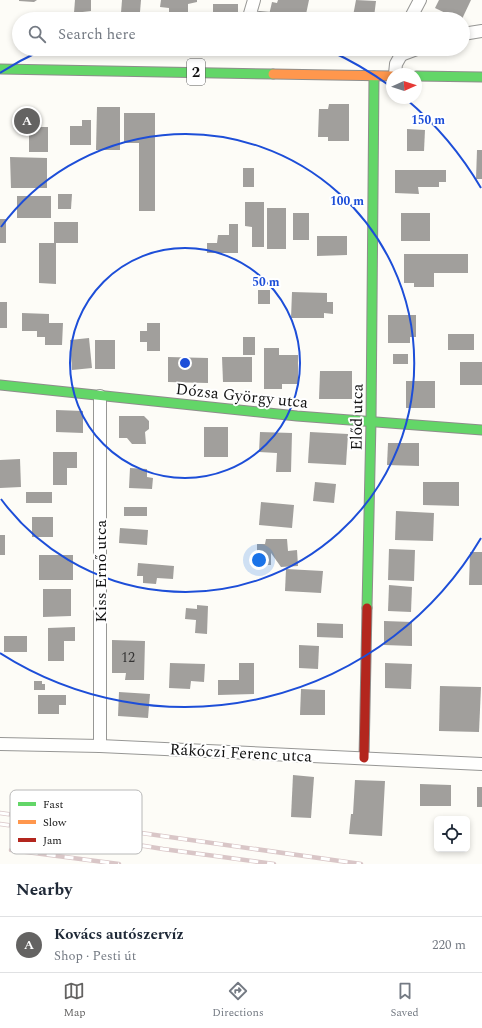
<!DOCTYPE html>
<meta charset="utf-8">
<style>
:root{--surface:#fff;--page:#f2f2f3;--text:#1f2937;--muted:#747a83;--line:#e0e1e3;--accent:#646362}
body{margin:0;font-family:Spectral,serif;background:var(--page);color:var(--text)}
.controls{position:absolute;right:12px;bottom:12px;display:grid;overflow:hidden;border-radius:6px;box-shadow:0 2px 6px #0003}
.controls button{width:36px;height:36px;display:grid;place-items:center;padding:0;border:0;border-bottom:1px solid var(--line);background:var(--surface);color:var(--text);font:20px sans-serif}
.compass{position:absolute;left:386px;top:68px;width:36px;height:36px;border-radius:50%;background:var(--surface);box-shadow:0 2px 6px #0003;rotate:87deg}
.you{position:absolute;left:259px;top:560px;width:14px;height:14px;margin:-10px;border:3px solid #fff;border-radius:50%;background:#1a73e8;box-shadow:0 0 0 6px #1a73e833}
.badge{display:grid;place-items:center;width:26px;height:26px;border-radius:50%;background:var(--accent);color:#fff;font-size:13px;font-weight:700}
.pin{position:absolute;translate:-50% -50%;border:2px solid #fff;box-shadow:0 1px 4px #0006}
.list{margin:0;padding:0;list-style:none}
h2{display:flex;justify-content:space-between;align-items:center;height:52px;margin:0;padding:0 16px;font-size:17px}
h2 small{font-size:13px;font-weight:400;color:var(--muted)}
.list li{display:grid;grid-template-columns:26px 1fr auto;gap:12px;align-items:center;box-sizing:border-box;height:56px;padding:0 16px;border-top:1px solid var(--line)}
.list b{display:block;font-size:15px;white-space:nowrap}
.list p{margin:0;font-size:13px;white-space:nowrap;color:var(--muted)}
.list em{font-size:13px;font-style:normal;color:var(--muted)}
.icon{flex:none;width:22px;height:22px;fill:none;stroke:currentColor;stroke-width:2;stroke-linecap:round;stroke-linejoin:round}
.map{position:relative;flex:none;width:482px;height:864px;overflow:hidden}
.search{position:absolute;background:var(--surface);box-shadow:0 2px 6px #0003;left:12px;right:12px;top:12px;height:44px;display:flex;align-items:center;gap:10px;box-sizing:border-box;padding:0 14px;border-radius:22px;color:var(--muted);font-size:15px}
.sheet{height:108px;background:var(--surface)}
nav{display:flex;justify-content:space-around;align-items:center;box-sizing:border-box;height:56px;border-top:1px solid var(--line);background:var(--surface);font-size:11px;color:var(--muted)}
nav a{display:grid;justify-items:center;gap:2px}
nav .on{color:var(--accent)}
.map>svg:first-child{display:block}
</style>
<div class="map">
<svg width="482" height="864" viewBox="0 0 482 864">
<rect width="100%" height="100%" fill="#fdfcf7"/>
<!-- building -->
<g fill="#a19f9c">
<path d="M19 0H37L34 2 19 1Z"/>
<path d="M75 0H91V11L74 13Z"/>
<path d="M122 0H141L140 12 121 13Z"/>
<path d="M161 0H197V2L188 4V15H180L179 19H169V8L160 7Z"/>
<path d="M278 0H309L305 19 269 15 272 2 277 3Z"/>
<path d="M356 0 376 1 374 17 353 16Z"/>
<path d="M439 0H471L462 19H458L435 8Z"/>
<rect x="213" y="4" width="25" height="15"/>
<path d="M329 104H349V141H328V137H318L319 109H328Z"/>
<path d="M97 107H120V150H96Z"/>
<path d="M124 113H155V211H139V143H124Z"/>
<path d="M82 120H91V145H70V126H82Z"/>
<rect x="29" y="127" width="19" height="25"/>
<path d="M407 129 425 130 424 151H407Z"/>
<path d="M477 150H482V179H476Z"/>
<path d="M10 157 47 158V188H11Z"/>
<rect x="243" y="168" width="11" height="19"/>
<path d="M395 170H446V182H439V187H418L419 194 395 193Z"/>
<path d="M58 194H72L71 209H58Z"/>
<rect x="17" y="196" width="34" height="22"/>
<path d="M245 202H264V247H252V227L245 226Z"/>
<rect x="267" y="208" width="19" height="41"/>
<rect x="293" y="213" width="16" height="27"/>
<rect x="401" y="213" width="29" height="28"/>
<rect x="0" y="219" width="6" height="24"/>
<path d="M54 222H78V243H56V284L39 283V243H54Z"/>
<path d="M229 224H238V253H207V243H217L218 235H229Z"/>
<path d="M317 236H347V255L317 256Z"/>
<path d="M404 254H468V273H434V287H414V283H404Z"/>
<rect x="258" y="290" width="12" height="14"/>
<path d="M292 292 327 293V302H333V314L324 313V318H291Z"/>
<rect x="0" y="302" width="7" height="26"/>
<path d="M22 313 49 314V323H63L62 345H45V337H37V331H22Z"/>
<path d="M388 315H416V337H410V343H388Z"/>
<path d="M147 323H160V351H147V342H140V331H147Z"/>
<rect x="448" y="334" width="26" height="16"/>
<rect x="243" y="337" width="12" height="18"/>
<path d="M89 338 92 368 72 370 70 340Z"/>
<rect x="95" y="340" width="20" height="29"/>
<path d="M264 348H279V355H298V384H282V389H264Z"/>
<rect x="393" y="354" width="15" height="10"/>
<path d="M168 357 208 358V383L168 382Z"/>
<path d="M222 357H252V382H223Z"/>
<rect x="460" y="362" width="22" height="23"/>
<path d="M320 371H352V399H319Z"/>
<rect x="406" y="381" width="29" height="27"/>
<path d="M56 410 83 411V433L56 432Z"/>
<path d="M119 416H144L149 421V429L145 432 146 444H132L127 438H119Z"/>
<rect x="204" y="427" width="24" height="30"/>
<path d="M260 432 292 433 291 472H276L277 453 259 452Z"/>
<path d="M310 432 348 434 346 465 308 463Z"/>
<path d="M388 443H419V466L387 465Z"/>
<path d="M53 452H77V468H67V485H53Z"/>
<path d="M20 459 21 487 0 488V460Z"/>
<path d="M130 468 147 469V477L153 478 152 489 129 488Z"/>
<path d="M315 482 336 484 334 503 313 501Z"/>
<path d="M423 482H459V506L423 505Z"/>
<rect x="26" y="492" width="26" height="11"/>
<path d="M261 502 294 505 292 528 259 525Z"/>
<rect x="124" y="507" width="23" height="9"/>
<path d="M396 511 434 513 433 541 395 540Z"/>
<rect x="32" y="517" width="21" height="20"/>
<path d="M120 528 148 530 147 545 119 543Z"/>
<rect x="0" y="535" width="5" height="20"/>
<path d="M266 539H287L288 551 297 550 298 566 281 567 271 553V565H257V544H265Z"/>
<path d="M389 549 415 550 414 581 388 580Z"/>
<path d="M470 552H482V585H469Z"/>
<rect x="39" y="555" width="34" height="25"/>
<path d="M138 563 174 566 173 579 157 578 156 584 143 583V576H137Z"/>
<path d="M286 569 323 571 321 593 285 591Z"/>
<path d="M389 585 412 587 411 612 388 611Z"/>
<path d="M43 589H71V616L43 617Z"/>
<path d="M197 605 208 606 207 634 195 633 196 620 185 619 186 608 197 609Z"/>
<path d="M384 621 412 622V646L384 645Z"/>
<path d="M317 623 343 624V638L317 637Z"/>
<path d="M75 627V641H64V661H48V628Z"/>
<rect x="4" y="636" width="23" height="16"/>
<path d="M112 640 145 641 144 680H125L126 673H112Z"/>
<path d="M299 645 319 646 318 669 299 668Z"/>
<path d="M170 663 205 664 204 682 191 681 190 689 169 688Z"/>
<path d="M239 663H254V694L218 695V680H239Z"/>
<path d="M385 663 412 664 411 689 385 688Z"/>
<path d="M34 681H42V684H45V690H34Z"/>
<path d="M440 686 481 687 479 732 439 731Z"/>
<path d="M301 689 325 690V715H300Z"/>
<path d="M119 692 150 694 148 718 118 716Z"/>
<path d="M38 695H66V705H59V714H38Z"/>
<path d="M293 775 314 777 311 818 291 817Z"/>
<path d="M355 780 385 781 382 836 349 834 351 814H353Z"/>
<path d="M420 784 451 785V806H420Z"/>
<rect x="477" y="787" width="5" height="20"/>
</g>
<g fill="none" stroke-linecap="round" stroke-linejoin="round">
<defs>
<g id="street">
<path d="M254 0 249 17 271 19"/>
<path d="M410 19 420 0"/>
<path d="M463 34 482 31"/>
<path d="M401 55 417 49"/>
<path d="M395 74 396 64 401 55V49"/>
<path d="M0 744 100 746 482 764"/>
<path d="M100 746V396"/>
</g>
<g id="fast">
<path d="M0 69 273 74"/>
<path d="M416 76 482 77"/>
<path d="M0 385 297 416 482 430"/>
<path d="M367 608 371 421 374 76"/>
</g>
<path id="slow" d="M273 74 392 76"/>
<path id="jam" d="M364 758 367 608"/>
</defs>
<!-- street casing -->
<use href="#street" stroke="#979795" stroke-width="14"/>
<!-- fast casing -->
<use href="#fast" stroke="#8e8d8b" stroke-width="11"/>
<!-- slow casing -->
<use href="#slow" stroke="#8e8d8b" stroke-width="11"/>
<!-- jam casing -->
<use href="#jam" stroke="#8e8d8b" stroke-width="11"/>
<!-- street -->
<use href="#street" stroke="#fffffe" stroke-width="12"/>
<!-- fast -->
<use href="#fast" stroke="#63d668" stroke-width="9"/>
<!-- slow -->
<use href="#slow" stroke="#ff974d" stroke-width="9"/>
<!-- jam -->
<use href="#jam" stroke="#b3261e" stroke-width="9"/>
<defs>
<g id="rail">
<path d="M0 813 361 864"/>
<path d="M0 824 64 833 163 849 274 864"/>
<path d="M11 850 119 864"/>
</g>
</defs>
<!-- rail casing -->
<use href="#rail" stroke="#d9c6c7" stroke-width="4.5"/>
<!-- rail -->
<use href="#rail" stroke="#fff" stroke-width="3" stroke-dasharray="9" stroke-linecap="butt"/>
</g>
<!-- distance rings -->
<g fill="none" stroke="#1d4ed8" stroke-width="2">
<circle cx="185" cy="363" r="115"/>
<path d="M1 227A229 229 0 1 1 1 499"/>
<path d="M481 538A344 344 0 0 1 0 653M0 73A344 344 0 0 1 42 50M328 50A344 344 0 0 1 390 86M406 99A344 344 0 0 1 481 188"/>
</g>
<g text-anchor="middle" stroke-width="4" stroke-linejoin="round" paint-order="stroke">
<!-- number labels -->
<g font-size="14" fill="#353434">
<text x="128" y="662">12</text>
</g>
<!-- shield labels -->
<rect fill="#fff" stroke="#585858" stroke-width="1" x="187" y="59" width="18" height="26" rx="3"/>
<g font-size="15" font-weight="bold" fill="#111">
<text x="196" y="77">2</text>
</g>
<!-- street labels -->
<g font-size="16" fill="#111" stroke="#fff">
<text transform="translate(242 395) rotate(6)" y="6">Dózsa György utca</text>
<text transform="translate(356 417) rotate(-89)" y="6">Előd utca</text>
<text transform="translate(100 571) rotate(-90)" y="6">Kiss Ernő utca</text>
<text transform="translate(241 752) rotate(3)" y="6">Rákóczi Ferenc utca</text>
</g>
</g>
<!-- legend -->
<rect x="10" y="790" width="132" height="64" rx="6" fill="#fff" stroke="#b8b8b8" stroke-width="1"/>
<rect x="18" y="802" width="18" height="4" fill="#63d668"/>
<rect x="18" y="820" width="18" height="4" fill="#ff974d"/>
<rect x="18" y="838" width="18" height="4" fill="#b3261e"/>
<g font-size="11" fill="#111">
<text x="43" y="808">Fast</text>
<text x="43" y="826">Slow</text>
<text x="43" y="844">Jam</text>
</g>
<circle cx="185" cy="363" r="6" fill="#1d4ed8" stroke="#fff" stroke-width="2"/>
<g font-size="12" text-anchor="middle" font-weight="bold" fill="#1d4ed8" stroke="#fff" stroke-width="4" stroke-linejoin="round" paint-order="stroke">
<text x="428" y="124">150 m</text>
<text x="347" y="205">100 m</text>
<text x="266" y="286">50 m</text>
</g>
</svg>
<div class="controls">
<button><svg class="icon" aria-label="locate" viewBox="0 0 24 24"><circle cx="12" cy="12" r="6"/><path d="M12 2v4M12 18v4M2 12h4M18 12h4"/></svg></button>
</div>
<svg class="compass" viewBox="-18 -18 36 36"><path d="M0-13l5 13h-10z" fill="#e53935"/><path d="M0 13l5-13h-10z" fill="#747a83"/></svg>
<div class="you"></div>
<div class="pin badge" style="left:27px;top:121px">A</div>
<div class="search"><svg class="icon" aria-label="search" viewBox="0 0 24 24"><circle cx="10" cy="10" r="6"/><path d="M15 15l6 6"/></svg>Search here</div>
</div>
<section class="sheet">
<h2>Nearby<small></small></h2>
<ul class="list">
<li><span class="badge">A</span><div><b>Kovács autószervíz</b><p>Shop · Pesti út</p></div><em>220 m</em></li>
</ul>
</section>
<nav>
<a class="on"><svg class="icon" aria-label="map" viewBox="0 0 24 24"><path d="M3 6l6-2 6 2 6-2v14l-6 2-6-2-6 2zM9 4v14M15 6v14"/></svg>Map</a>
<a><svg class="icon" aria-label="directions" viewBox="0 0 24 24"><path d="M12 3l9 9-9 9-9-9zM9 14v-3h6M13 9l2 2-2 2"/></svg>Directions</a>
<a><svg class="icon" aria-label="saved" viewBox="0 0 24 24"><path d="M7 4h10v16l-5-4-5 4z"/></svg>Saved</a>
</nav>
